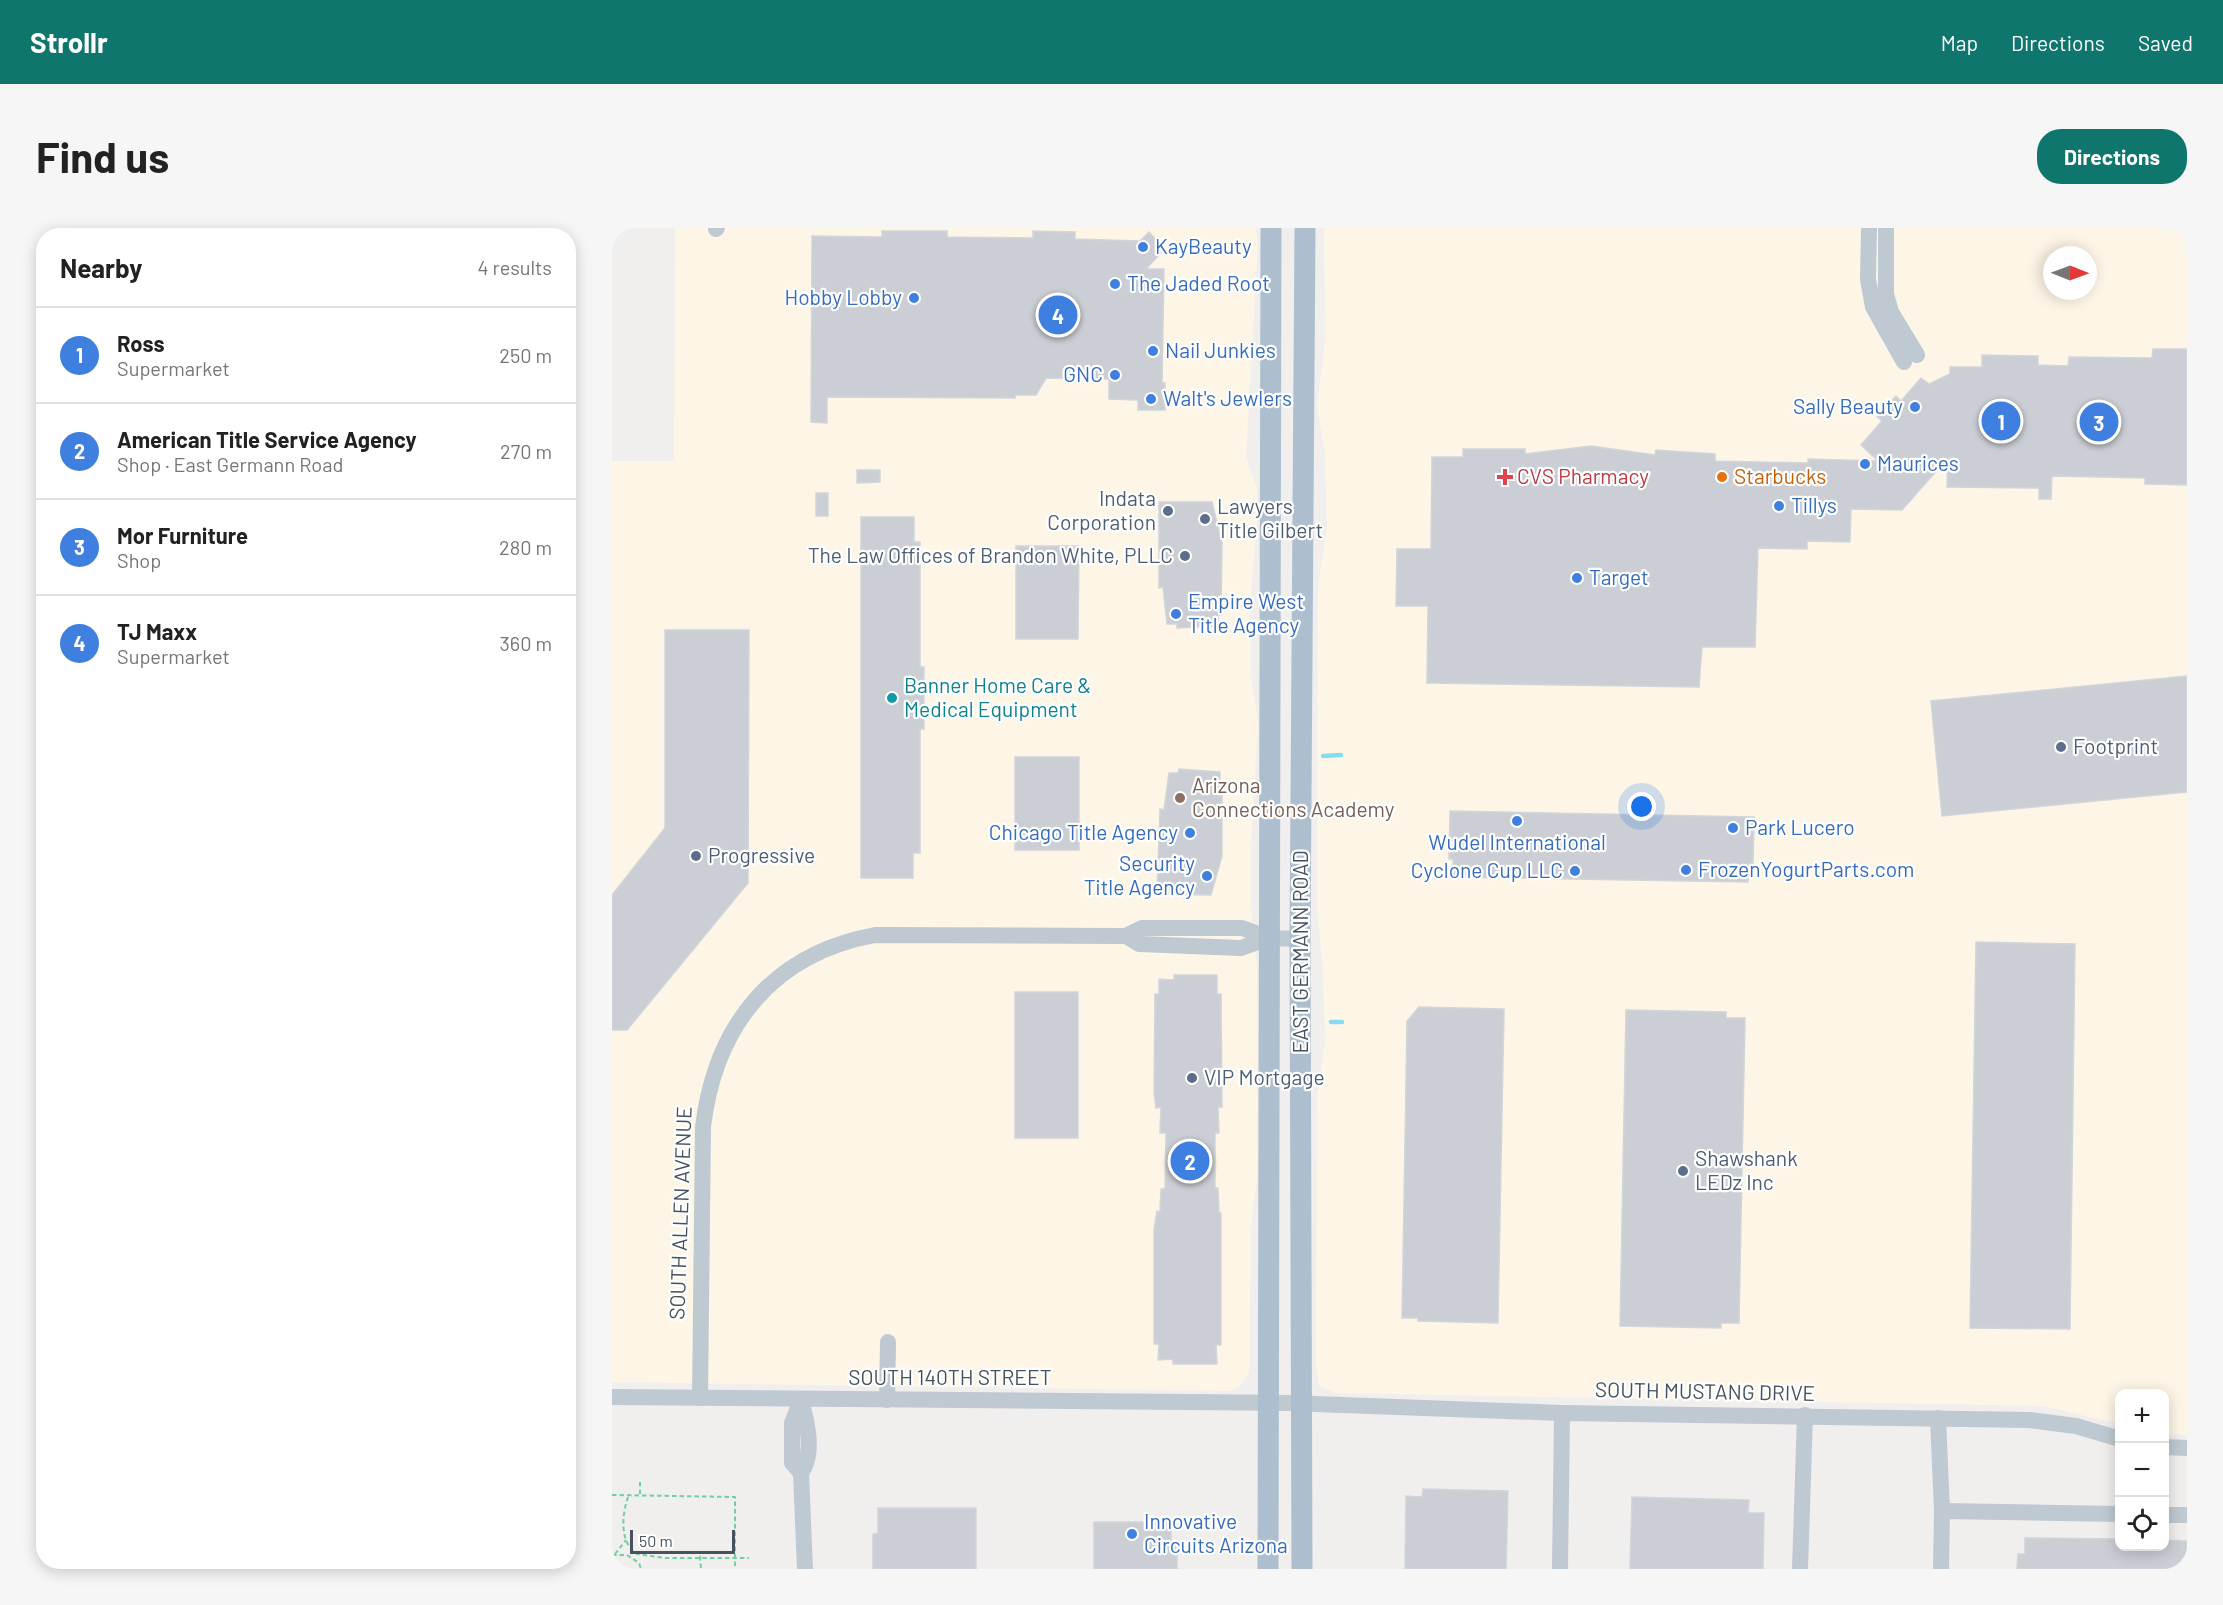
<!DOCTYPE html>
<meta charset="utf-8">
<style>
:root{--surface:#fff;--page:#f6f6f6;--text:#222;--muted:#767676;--line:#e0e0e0;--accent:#0f766e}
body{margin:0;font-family:Barlow,sans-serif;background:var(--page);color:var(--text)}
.controls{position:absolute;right:18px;bottom:18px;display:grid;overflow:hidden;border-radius:12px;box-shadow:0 3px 15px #0003}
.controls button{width:54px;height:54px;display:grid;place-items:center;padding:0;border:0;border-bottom:2px solid var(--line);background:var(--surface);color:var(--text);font:30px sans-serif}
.compass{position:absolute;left:1431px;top:18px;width:54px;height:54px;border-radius:50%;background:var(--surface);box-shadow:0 3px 15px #0003;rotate:91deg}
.scale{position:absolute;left:18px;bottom:15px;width:105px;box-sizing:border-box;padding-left:6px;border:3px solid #46525d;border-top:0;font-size:16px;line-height:21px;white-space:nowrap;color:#46525d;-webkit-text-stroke:4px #fff;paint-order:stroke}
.you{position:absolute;left:1030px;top:579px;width:21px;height:21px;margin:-15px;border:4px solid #fff;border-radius:50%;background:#1a73e8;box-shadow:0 0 0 9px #1a73e833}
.badge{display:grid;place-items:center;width:39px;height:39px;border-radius:50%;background:var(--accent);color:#fff;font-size:20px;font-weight:700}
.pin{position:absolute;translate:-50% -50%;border:3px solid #fff;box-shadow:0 2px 6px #0006}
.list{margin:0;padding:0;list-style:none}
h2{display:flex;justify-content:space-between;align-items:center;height:78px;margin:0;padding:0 24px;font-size:26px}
h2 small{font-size:20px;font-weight:400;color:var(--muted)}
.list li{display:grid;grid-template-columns:39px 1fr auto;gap:18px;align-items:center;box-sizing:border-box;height:96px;padding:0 24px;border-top:2px solid var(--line)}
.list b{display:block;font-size:22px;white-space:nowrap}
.list p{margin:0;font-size:20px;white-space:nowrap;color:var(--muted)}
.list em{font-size:20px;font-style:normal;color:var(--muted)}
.icon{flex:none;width:33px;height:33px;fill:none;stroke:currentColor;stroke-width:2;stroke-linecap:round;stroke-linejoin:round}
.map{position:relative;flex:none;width:1575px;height:1341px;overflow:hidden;border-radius:24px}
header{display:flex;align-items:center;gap:36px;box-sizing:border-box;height:84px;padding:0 30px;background:var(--accent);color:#fff}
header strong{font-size:28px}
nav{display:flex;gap:33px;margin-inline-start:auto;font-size:21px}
.intro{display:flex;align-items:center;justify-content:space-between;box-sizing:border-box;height:144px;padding:0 36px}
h1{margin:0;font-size:42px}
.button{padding:15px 27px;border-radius:24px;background:var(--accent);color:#fff;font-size:21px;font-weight:700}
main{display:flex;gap:36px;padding:0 36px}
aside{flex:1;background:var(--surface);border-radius:24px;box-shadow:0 3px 15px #0003}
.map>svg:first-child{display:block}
</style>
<header>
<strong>Strollr</strong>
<nav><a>Map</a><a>Directions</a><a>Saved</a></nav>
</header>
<div class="intro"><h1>Find us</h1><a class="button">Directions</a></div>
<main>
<aside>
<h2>Nearby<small>4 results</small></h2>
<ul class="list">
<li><span class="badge" style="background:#3f7fe0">1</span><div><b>Ross</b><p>Supermarket</p></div><em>250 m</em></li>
<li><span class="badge" style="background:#3f7fe0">2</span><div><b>American Title Service Agency</b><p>Shop · East Germann Road</p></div><em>270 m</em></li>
<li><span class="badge" style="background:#3f7fe0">3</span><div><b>Mor Furniture</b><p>Shop</p></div><em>280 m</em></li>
<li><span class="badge" style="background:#3f7fe0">4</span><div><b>TJ Maxx</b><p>Supermarket</p></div><em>360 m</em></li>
</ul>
</aside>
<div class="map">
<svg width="1575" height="1341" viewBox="0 0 1575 1341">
<rect width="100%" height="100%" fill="#f1eeee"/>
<!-- commercial -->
<g fill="#fdf6e7" fill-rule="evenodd">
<path d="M63 0H643L646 13 634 229 645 260V293L638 379 639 449 646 494 639 618V680L645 742V951L639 999 637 1144 628 1158 618 1163 0 1154V233H62Z"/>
<path d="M712 0H1575V1207L1553 1206 1552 1166H1508L1507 1196 1432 1178 724 1165 707 1158 704 1134 705 872 713 813 711 745 705 679 706 358 715 298 713 226 705 180 713 113ZM1440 27H1476V63H1440Z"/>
</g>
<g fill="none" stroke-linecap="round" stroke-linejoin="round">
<!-- stream -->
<g stroke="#86dcf0" stroke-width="4.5">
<path d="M624 283 640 284"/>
<path d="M711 528 729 527"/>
<path d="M719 794H730"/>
</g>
</g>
<!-- building -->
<g fill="#cbced4" stroke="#d2d5da" stroke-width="1.5">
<path d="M270 3H335V9L421 10V3L463 4V11L528 13 537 4 553 21 534 41H552L550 155H553V182H526V172L497 171V151L434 150 424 167H403V170L215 169V195L199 194 200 8 270 9Z"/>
<path d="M1541 121H1575V257L1533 256V250L1440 248 1439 271H1427V260L1335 259 1336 230 1290 282 1239 281 1238 314 1195 313V321L1146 320 1143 419H1090L1087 459 815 455 816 378H784L785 321H819L820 229H851V221H913V226L979 218 1043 227 1044 222 1103 226V233L1196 235V231L1266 233 1249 217 1270 193 1265 189 1284 168 1289 173 1309 150 1317 156 1338 146V139H1370V127L1426 128V137L1456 138 1457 129 1540 130Z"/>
<path d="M245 242H268V254L245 255Z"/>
<rect x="204" y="265" width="12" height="23"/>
<path d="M547 274H600L610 315 609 387H606V398L565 400V396H555L551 359 547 360Z"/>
<path d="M249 289H302V314H308V439H312V501H308V625H301V650H249Z"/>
<path d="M404 318H467L466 411H404Z"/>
<path d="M53 402H137L136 655 15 802H0V667L53 600Z"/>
<path d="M1575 448V564L1330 588 1319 473Z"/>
<rect x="403" y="529" width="64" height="93"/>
<path d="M567 541 608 544V556H610V628L599 667 545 666 548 581 552 582 557 545H566Z"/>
<path d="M838 583 1142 589 1141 636H1136V654L841 649V631H837Z"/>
<path d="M1364 714 1463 716 1458 1101 1358 1100Z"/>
<path d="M562 747H605V766H609L610 879H606L607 905H603V960H606L607 985H609V1117H604L605 1136H561V1131L546 1132 547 1116H542V1001L545 983 548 984 549 961H553L554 905H548L549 879 544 880 542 865 543 766H547V751L562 752Z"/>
<rect x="403" y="764" width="63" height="146"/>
<path d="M807 779 892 781 886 1095 806 1093V1090H790L795 793Z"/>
<path d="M1014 782 1114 784V790H1133L1127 1095H1109V1100L1008 1098Z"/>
<path d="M811 1261 896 1263 894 1341H793L794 1268 810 1269Z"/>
<path d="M1020 1269 1137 1272 1136 1285H1152L1151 1341H1018Z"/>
<path d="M266 1280H364V1341H261V1306L266 1305Z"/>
<path d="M482 1294H559V1319H565V1341H482Z"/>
<path d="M1413 1310 1508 1311V1318H1552V1312L1575 1313V1341H1405L1406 1326H1413Z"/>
</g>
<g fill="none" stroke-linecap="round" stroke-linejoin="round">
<!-- path -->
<g stroke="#71d0a0" stroke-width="2" stroke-dasharray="4.5 3" stroke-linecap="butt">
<path d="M28 1254V1268"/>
<path d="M0 1267 123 1269V1341"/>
<path d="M16 1269C10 1287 7 1314 25 1326L53 1330H137"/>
<path d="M3 1326 14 1312"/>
<path d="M0 1327H15L27 1335 29 1341"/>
<path d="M88 1328 89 1341"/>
</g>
<!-- minor -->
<g stroke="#bec9d1" stroke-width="16">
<path d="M1257 0 1256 51 1261 79 1292 134"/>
<path d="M1274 0V66L1279 84 1305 127"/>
<path d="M104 1 105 0"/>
<path d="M514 708 527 716 629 720 657 710"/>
<path d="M0 1169 676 1175 950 1185 1417 1192 1464 1198 1508 1211"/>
<path d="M88 1170 91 899C103 798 160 726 263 707L514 708 530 700H630L657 710 688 711"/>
<path d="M189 1172 180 1195V1235L189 1245 193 1341"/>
<path d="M275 1172 276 1114"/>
<path d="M1326 1190 1330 1283"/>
<path d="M1552 1219 1575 1220"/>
<path d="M189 1245C203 1225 195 1194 189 1172"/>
<path d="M1552 1287H1575"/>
<path d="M948 1341 950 1185"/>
<path d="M1188 1341 1193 1187"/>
<path d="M1329 1341 1330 1283 1508 1286"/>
</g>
<!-- major -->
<g stroke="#adbfcf" stroke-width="21">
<path d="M656 1341 659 0"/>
<path d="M690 1341 688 711 693 0"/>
</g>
</g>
<!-- markers -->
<g fill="#3f7fe0" stroke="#fff" stroke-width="2">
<circle cx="531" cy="19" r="6"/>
<circle cx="503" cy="56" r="6"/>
<circle cx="302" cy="70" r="6"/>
<circle cx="541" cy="123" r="6"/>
<circle cx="503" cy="147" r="6"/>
<circle cx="539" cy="171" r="6"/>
<circle cx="1303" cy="179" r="6"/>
<circle cx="1253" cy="236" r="6"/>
<circle cx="1167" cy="278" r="6"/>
<circle cx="965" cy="350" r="6"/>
<circle cx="564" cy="386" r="6"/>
<circle cx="905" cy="593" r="6"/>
<circle cx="1121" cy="600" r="6"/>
<circle cx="578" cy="605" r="6"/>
<circle cx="1074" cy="642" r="6"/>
<circle cx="963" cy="643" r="6"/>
<circle cx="595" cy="648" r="6"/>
<circle cx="520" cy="1306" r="6"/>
</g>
<path fill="#e0444e" stroke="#fff" stroke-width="2" d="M890 240h6v6h6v6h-6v6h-6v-6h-6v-6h6z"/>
<circle fill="#e8710a" stroke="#fff" stroke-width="2" cx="1110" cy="249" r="6"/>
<g fill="#5c6f8a" stroke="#fff" stroke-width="2">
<circle cx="556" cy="283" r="6"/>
<circle cx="593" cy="291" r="6"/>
<circle cx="573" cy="328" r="6"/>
<circle cx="1449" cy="519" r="6"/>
<circle cx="84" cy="628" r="6"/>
<circle cx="580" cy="850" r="6"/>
<circle cx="1071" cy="943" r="6"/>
</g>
<circle fill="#0f9aa8" stroke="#fff" stroke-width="2" cx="280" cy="470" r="6"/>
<circle fill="#8d6e63" stroke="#fff" stroke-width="2" cx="568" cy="570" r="6"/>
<g text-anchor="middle" stroke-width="4.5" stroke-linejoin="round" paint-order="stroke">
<!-- shop labels -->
<g font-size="21" fill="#366cbe" stroke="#fff" text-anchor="start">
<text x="543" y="26">KayBeauty</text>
<text x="515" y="63">The Jaded Root</text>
<text x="290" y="77" text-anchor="end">Hobby Lobby</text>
<text x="553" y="130">Nail Junkies</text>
<text x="491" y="154" text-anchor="end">GNC</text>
<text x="551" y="178">Walt's Jewlers</text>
<text x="1291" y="186" text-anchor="end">Sally Beauty</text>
<text x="1265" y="243">Maurices</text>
<text x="1179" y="285">Tillys</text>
<text x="977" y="357">Target</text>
<text x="576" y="381">Empire West<tspan x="576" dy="24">Title Agency</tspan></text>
<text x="1133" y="607">Park Lucero</text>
<text x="566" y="612" text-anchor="end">Chicago Title Agency</text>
<text x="905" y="622" text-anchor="middle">Wudel International</text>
<text x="583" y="643" text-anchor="end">Security<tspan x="583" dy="24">Title Agency</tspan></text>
<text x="1086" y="649">FrozenYogurtParts.com</text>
<text x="951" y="650" text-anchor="end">Cyclone Cup LLC</text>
<text x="532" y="1301">Innovative<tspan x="532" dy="24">Circuits Arizona</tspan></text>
</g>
<!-- health labels -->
<g font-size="21" fill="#be3a42" stroke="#fff" text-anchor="start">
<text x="905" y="256">CVS Pharmacy</text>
</g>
<!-- food labels -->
<g font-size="21" fill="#c56008" stroke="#fff" text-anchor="start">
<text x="1122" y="256">Starbucks</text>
</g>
<!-- service labels -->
<g font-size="21" fill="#4e5e75" stroke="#fff" text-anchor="start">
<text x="544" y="278" text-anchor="end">Indata<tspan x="544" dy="24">Corporation</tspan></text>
<text x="605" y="286">Lawyers<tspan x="605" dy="24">Title Gilbert</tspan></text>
<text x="561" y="335" text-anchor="end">The Law Offices of Brandon White, PLLC</text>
<text x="1461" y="526">Footprint</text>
<text x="96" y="635">Progressive</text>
<text x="592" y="857">VIP Mortgage</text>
<text x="1083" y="938">Shawshank<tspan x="1083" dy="24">LEDz Inc</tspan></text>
</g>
<!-- culture labels -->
<g font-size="21" fill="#0d838f" stroke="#fff" text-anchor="start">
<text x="292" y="465">Banner Home Care &amp;<tspan x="292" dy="24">Medical Equipment</tspan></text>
</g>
<!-- education labels -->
<g font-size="21" fill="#785e54" stroke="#fff" text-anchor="start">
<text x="580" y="565">Arizona<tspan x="580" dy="24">Connections Academy</tspan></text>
</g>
<!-- street labels -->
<g font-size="21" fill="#46525d" stroke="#fff">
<text transform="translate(689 724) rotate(-90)" y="7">EAST GERMANN ROAD</text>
<text transform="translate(69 985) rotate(-88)" y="7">SOUTH ALLEN AVENUE</text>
<text x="338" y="1157">SOUTH 140TH STREET</text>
<text transform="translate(1093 1164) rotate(1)" y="7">SOUTH MUSTANG DRIVE</text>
</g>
</g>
</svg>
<div class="controls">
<button>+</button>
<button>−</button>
<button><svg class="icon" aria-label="locate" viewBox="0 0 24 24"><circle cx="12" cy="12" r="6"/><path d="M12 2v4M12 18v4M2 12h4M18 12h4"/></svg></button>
</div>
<svg class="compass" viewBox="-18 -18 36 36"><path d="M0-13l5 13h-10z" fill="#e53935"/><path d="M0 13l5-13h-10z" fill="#767676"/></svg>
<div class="scale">50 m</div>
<div class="you"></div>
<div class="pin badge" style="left:1389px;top:193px;background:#3f7fe0">1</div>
<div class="pin badge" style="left:578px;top:933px;background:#3f7fe0">2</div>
<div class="pin badge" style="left:1487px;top:194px;background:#3f7fe0">3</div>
<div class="pin badge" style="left:446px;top:87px;background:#3f7fe0">4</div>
</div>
</main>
